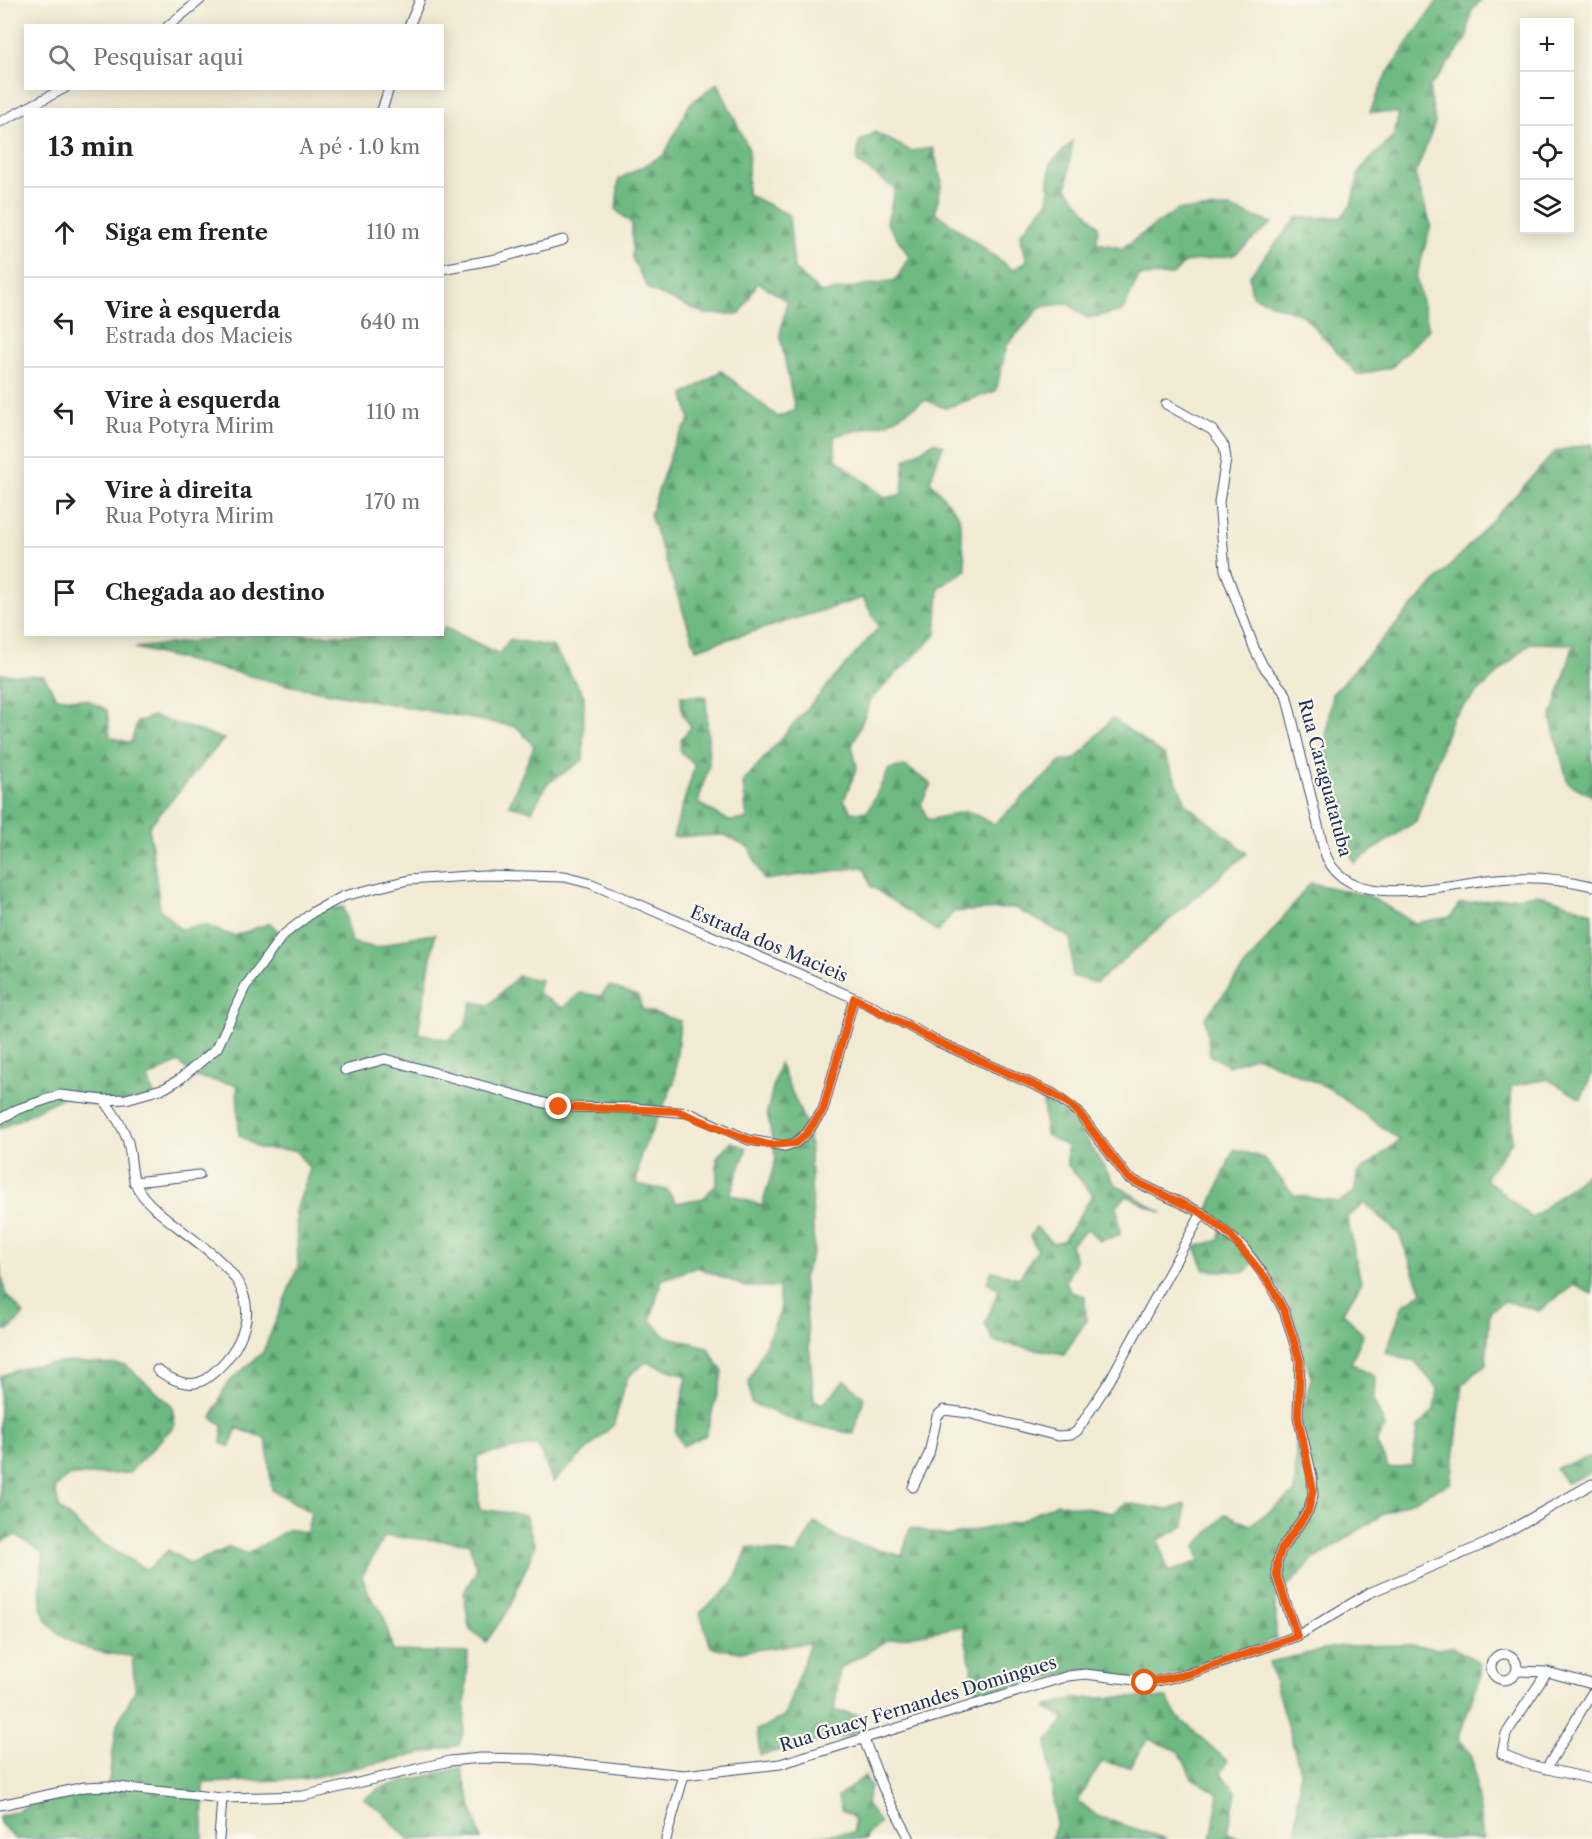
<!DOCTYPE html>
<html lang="pt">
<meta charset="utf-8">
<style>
:root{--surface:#fff;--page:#f2f2f2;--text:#222;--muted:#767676;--line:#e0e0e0}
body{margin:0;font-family:"Libre Caslon Text",serif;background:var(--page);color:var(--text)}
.controls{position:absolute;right:18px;top:18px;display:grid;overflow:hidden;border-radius:0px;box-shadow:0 3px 15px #0003}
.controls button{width:54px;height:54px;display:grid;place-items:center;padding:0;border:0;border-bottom:2px solid var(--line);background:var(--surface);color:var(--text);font:30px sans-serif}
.stop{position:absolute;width:18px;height:18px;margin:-14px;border:4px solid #ea580c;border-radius:50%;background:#fff}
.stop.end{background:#ea580c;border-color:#fff;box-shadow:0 2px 6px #0008}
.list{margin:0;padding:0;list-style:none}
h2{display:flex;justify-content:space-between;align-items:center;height:78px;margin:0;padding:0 24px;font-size:26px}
h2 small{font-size:20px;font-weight:400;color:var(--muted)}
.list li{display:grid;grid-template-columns:39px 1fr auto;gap:18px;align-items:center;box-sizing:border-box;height:90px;padding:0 24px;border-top:2px solid var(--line)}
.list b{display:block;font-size:22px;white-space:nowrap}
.list p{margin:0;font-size:20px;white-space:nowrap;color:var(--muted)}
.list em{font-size:20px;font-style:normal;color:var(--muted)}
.icon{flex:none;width:33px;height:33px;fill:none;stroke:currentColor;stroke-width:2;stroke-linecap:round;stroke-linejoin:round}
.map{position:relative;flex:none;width:1592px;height:1839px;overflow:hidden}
.search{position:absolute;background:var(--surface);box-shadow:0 3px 15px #0003;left:24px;top:24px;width:420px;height:66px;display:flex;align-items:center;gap:15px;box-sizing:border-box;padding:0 21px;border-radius:0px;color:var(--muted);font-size:22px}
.panel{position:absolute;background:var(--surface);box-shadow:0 3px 15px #0003;left:24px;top:108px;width:420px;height:528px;border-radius:0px}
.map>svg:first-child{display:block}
</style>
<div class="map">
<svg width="1592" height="1839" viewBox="0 0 1592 1839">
<defs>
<pattern id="forest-firs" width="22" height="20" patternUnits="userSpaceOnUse" patternTransform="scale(1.5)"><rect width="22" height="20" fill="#6db981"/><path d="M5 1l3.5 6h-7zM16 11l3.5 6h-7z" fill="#59976d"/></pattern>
</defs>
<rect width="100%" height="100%" fill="#fbf7ec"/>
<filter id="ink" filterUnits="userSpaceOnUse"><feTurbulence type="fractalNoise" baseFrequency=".0167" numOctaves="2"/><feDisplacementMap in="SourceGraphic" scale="12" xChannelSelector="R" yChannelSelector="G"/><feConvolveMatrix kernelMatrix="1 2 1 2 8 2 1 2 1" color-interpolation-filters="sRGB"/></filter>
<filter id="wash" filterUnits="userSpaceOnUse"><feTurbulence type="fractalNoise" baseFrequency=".008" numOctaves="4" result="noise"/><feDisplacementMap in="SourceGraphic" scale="24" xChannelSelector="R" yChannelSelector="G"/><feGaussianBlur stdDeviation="1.35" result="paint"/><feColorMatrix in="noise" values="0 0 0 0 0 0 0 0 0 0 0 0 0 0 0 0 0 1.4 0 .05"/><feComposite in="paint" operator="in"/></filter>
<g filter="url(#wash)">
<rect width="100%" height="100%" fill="#f2ebd3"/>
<!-- forest -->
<g fill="url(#forest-firs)" stroke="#447470" stroke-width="1.5" fill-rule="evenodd">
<path d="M1438 0H1481L1471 12 1467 39 1429 88 1435 123 1415 175 1431 225 1416 278 1429 329 1392 367 1358 375 1304 316 1252 296 1249 276 1297 218 1342 217 1351 205 1360 170 1394 136 1399 113 1370 112 1386 75Z"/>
<path d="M718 83 749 150 747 194 789 215 794 269 821 293 896 280 909 256 887 223 895 189 857 162 859 142 875 132 911 151 933 148 942 182 935 212 1013 270 1027 261 1020 234 1048 202 1050 164 1072 142 1067 188 1098 226 1097 243 1122 248 1177 210 1229 208 1272 223 1234 255 1185 262 1173 275 1139 276 1123 311 1087 318 1067 303 1041 307 1007 345 996 391 945 408 925 400 888 423 834 436 836 459 886 498 902 494 905 460 934 442 943 445 930 481 959 516 966 570 939 588 936 635 872 698 852 746 857 767 844 800 852 813 868 811 889 769 905 766 931 784 921 804 928 820 967 811 994 824 1062 761 1077 759 1112 718 1165 756 1187 805 1247 853 1096 983 1072 976 1071 938 1015 908 953 912 938 932 871 886 864 867 764 880 749 848 725 835 673 837 695 765 680 752 681 739 691 727 682 713 681 696H706L709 765 698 803 729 821 747 819 743 782 879 627 863 598 696 649 650 515 674 444 690 420 684 395 721 371 778 417 795 410 780 336 787 301 758 282 740 314H705L649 290 632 258V224L616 210 619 179 664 155 690 104Z"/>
<path d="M1592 444V796L1568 783 1551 720 1574 644 1530 643 1452 717 1416 821 1354 863 1322 763 1332 694 1556 451Z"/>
<path d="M444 627 499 654 510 639 553 647 584 696 583 760 547 784 532 811 509 805 534 746 517 727 287 685 135 648 255 634 428 636 442 634Z"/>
<path d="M0 674 44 676 56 697 87 700 107 710 110 737 131 743 137 722 153 716 224 739 149 826 160 909 180 929 204 925 234 936 270 923 281 934 319 909 344 907 351 942 376 948 411 937 435 934 418 1033 448 1040 465 1026 472 1002 489 1005 518 976 541 980 538 993 562 1008 580 993 601 996 609 986 638 996 642 1009 680 1021 674 1083 641 1154 636 1184 667 1190 676 1203 704 1198 717 1183V1157L731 1142 747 1148 730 1194 762 1206 776 1159 767 1112 779 1063 809 1131 814 1250 803 1278 814 1400 823 1404 845 1380 864 1398 854 1434 798 1422 751 1403 749 1381 780 1312 779 1287H746L697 1267 661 1280 651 1320 665 1336 707 1347 723 1372 706 1435 683 1446 675 1432 687 1376 646 1362 627 1378 614 1424 553 1482 537 1445 477 1456 479 1509 525 1515 535 1546 509 1609 486 1642 469 1628 464 1592 477 1570 469 1543 385 1536 362 1576 371 1598 383 1613 393 1651 468 1653 464 1730 459 1745 304 1779 204 1783 203 1839H15L0 1823V1817L63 1794H107L117 1724 135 1690 132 1656C99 1654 54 1646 42 1609 38 1597 43 1567 43 1553L16 1535 0 1542V1376L29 1366 71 1362 126 1365 172 1406 175 1425 129 1473 68 1476 55 1488 59 1508 93 1538 147 1570 168 1550 190 1564 230 1547 247 1554 289 1529 307 1533 311 1512 272 1490 266 1439 237 1428 230 1447 221 1443 223 1425 212 1418 226 1385 263 1352 298 1267 296 1210 310 1169 295 1150 260 1149 239 1135 237 1085 196 1077 178 1062 148 1078 154 1095 109 1108 63 1097 0 1129Z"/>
<path d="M1310 883 1369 896 1415 923 1451 917 1459 904 1538 894 1592 912V1074L1581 1099 1548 1079 1511 1086 1512 1141 1485 1178 1532 1218 1592 1169V1294L1574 1285 1539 1311 1505 1301 1490 1311 1486 1364 1463 1384 1451 1483 1385 1513 1312 1561 1276 1599V1638L1222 1661 1148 1682 1082 1670 977 1696 963 1626 888 1640 840 1668 834 1711 860 1715 864 1732 760 1755 757 1730 784 1717 810 1643 740 1652 711 1647 700 1613 733 1584 748 1547 796 1555 815 1522 843 1540 902 1556 910 1528 948 1536 1017 1522 1057 1503 1113 1513 1126 1503 1169 1510 1185 1504V1526L1158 1540 1169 1572 1200 1561 1196 1546 1226 1514 1250 1525 1295 1493 1296 1442 1311 1378 1290 1307 1258 1255 1245 1272 1205 1270 1195 1247 1219 1240 1221 1228 1209 1209 1234 1149 1263 1158 1294 1195 1339 1202 1354 1193 1357 1174 1400 1140 1327 1087 1256 1056 1228 1066 1210 1055 1205 1018ZM1365 1203 1399 1234 1422 1292 1403 1305 1386 1352 1415 1362 1438 1389 1435 1409 1418 1427 1412 1465 1389 1469 1376 1442 1385 1427 1374 1401 1375 1377 1351 1363 1363 1335 1343 1312 1361 1283 1347 1217Z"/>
<path d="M1024 1087 1068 1111 1115 1184 1162 1213 1127 1196 1117 1205 1120 1235 1099 1241 1088 1229 1070 1245 1076 1261 1066 1281 1070 1292 1085 1296 1086 1321 1064 1354 994 1342 985 1324 999 1289 987 1282 992 1271 1019 1278 1037 1251 1030 1236 1036 1227 1052 1243 1063 1241 1093 1195 1067 1164V1146L1046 1135 1043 1102Z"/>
<path d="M0 1264 5 1293 24 1314 9 1331 0 1328Z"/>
<path d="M1592 1456V1472L1566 1483 1556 1468Z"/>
<path d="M1411 1645 1438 1649 1452 1647 1479 1662 1481 1674 1458 1739 1472 1756 1483 1839H1302L1296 1834 1300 1770 1269 1662 1341 1646Z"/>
<path d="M1125 1697 1167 1698 1176 1715 1227 1761 1221 1773 1236 1792 1228 1833 1238 1839H1211L1219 1794 1192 1778 1179 1751 1148 1739 1129 1767 1102 1762 1078 1800 1097 1816 1166 1839H1051L1056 1825 1047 1742 1065 1719 1047 1709 1048 1706 1072 1699Z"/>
<path d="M461 1768 481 1839H408L380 1810 364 1799 382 1787Z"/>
<path d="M865 1776 870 1787 866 1804 880 1823 866 1836 867 1839H809L811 1836 854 1832V1818L841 1810 838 1797Z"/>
</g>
</g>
<g filter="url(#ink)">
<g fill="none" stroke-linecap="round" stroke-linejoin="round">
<defs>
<g id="minor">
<path d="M168 26 200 0"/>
<path d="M409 26 420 0"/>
<path d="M382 110 389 88"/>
<path d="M0 122 65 88"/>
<path d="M442 269 496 259 563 240"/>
<path d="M1166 404 1212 430 1224 446 1226 459 1219 502 1225 570 1255 650 1263 666 1286 694 1324 850C1343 916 1447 883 1497 879 1529 876 1561 878 1592 886"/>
<path d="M345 1070 385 1059 559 1107 633 1108 689 1113 749 1140 785 1146 795 1143 806 1134 823 1110 854 998"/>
<path d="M104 1100C113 1112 122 1125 127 1139 133 1157 129 1176 140 1192 169 1234 264 1266 244 1328 238 1348 224 1365 207 1378 191 1390 172 1380 157 1370"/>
<path d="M0 1119 18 1109 60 1095 104 1100 126 1099 165 1088 180 1079 217 1048 245 987 282 936 313 912 344 896 408 880 483 875 565 877 592 884 868 1004 936 1041 1052 1093 1079 1113 1128 1178 1202 1213 1243 1247 1269 1282 1285 1313 1300 1361 1298 1417 1312 1476 1313 1495 1308 1511 1281 1550 1277 1563V1577L1297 1636"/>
<path d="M134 1182 199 1175"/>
<path d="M913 1487 929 1454 937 1416 944 1410 968 1413 1058 1436 1071 1435 1077 1431 1110 1380 1202 1213"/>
<circle cx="1504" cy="1667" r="13"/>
<path d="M1517 1671 1547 1672 1592 1684"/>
<path d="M1547 1672 1506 1734 1502 1754 1530 1765 1592 1779"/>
<path d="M863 1737 883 1788 910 1839"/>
<path d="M1546 1769 1592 1693"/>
<path d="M0 1805 85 1787 108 1786 222 1798 303 1796 450 1761 481 1758 534 1759 684 1775 780 1764 1068 1676 1085 1674 1152 1682 1189 1674 1297 1636 1369 1593 1487 1543 1592 1484"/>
<path d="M219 1839 222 1798"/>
<path d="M666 1839 684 1775"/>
</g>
</defs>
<!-- minor casing -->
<use href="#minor" stroke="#3b4b70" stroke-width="11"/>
<!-- minor -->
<use href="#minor" stroke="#fff" stroke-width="9"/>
</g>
</g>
<g fill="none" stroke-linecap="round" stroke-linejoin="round" filter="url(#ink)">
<!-- route -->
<path stroke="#ea580c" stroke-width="8" d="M559 1107 677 1111 749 1140 769 1145 795 1143 806 1134 823 1110 854 998 936 1041 1052 1093 1067 1103 1079 1113 1128 1178 1202 1213 1230 1235 1269 1282 1285 1313 1300 1361 1298 1417 1313 1490 1308 1511 1281 1550 1277 1563V1577L1297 1636 1189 1674 1145 1683"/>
</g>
<g text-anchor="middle" stroke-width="4.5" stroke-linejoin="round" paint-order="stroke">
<!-- street labels -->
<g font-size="18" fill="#1b2f5e" stroke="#fbf7ec">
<text transform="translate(1325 778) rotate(75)" y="6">Rua Caraguatatuba</text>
<text transform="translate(769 944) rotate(23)" y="6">Estrada dos Macieis</text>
<text transform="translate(918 1704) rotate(-17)" y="6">Rua Guacy Fernandes Domingues</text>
</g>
</g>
</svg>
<div class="controls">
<button>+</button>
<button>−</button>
<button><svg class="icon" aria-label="locate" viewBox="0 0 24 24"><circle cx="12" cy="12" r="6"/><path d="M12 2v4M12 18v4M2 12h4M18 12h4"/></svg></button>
<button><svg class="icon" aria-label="layers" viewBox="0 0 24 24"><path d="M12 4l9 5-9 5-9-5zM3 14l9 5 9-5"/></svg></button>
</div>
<div class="stop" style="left:1145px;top:1683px"></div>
<div class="stop end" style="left:559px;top:1107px"></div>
<div class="search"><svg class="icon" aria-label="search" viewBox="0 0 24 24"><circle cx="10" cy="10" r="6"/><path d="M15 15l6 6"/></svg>Pesquisar aqui</div>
<section class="panel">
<h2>13 min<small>A pé · 1.0 km</small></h2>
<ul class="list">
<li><svg class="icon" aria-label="ahead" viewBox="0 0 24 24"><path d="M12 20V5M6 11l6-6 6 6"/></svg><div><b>Siga em frente</b></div><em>110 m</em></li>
<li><svg class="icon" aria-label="left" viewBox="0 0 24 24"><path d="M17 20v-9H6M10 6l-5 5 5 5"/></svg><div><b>Vire à esquerda</b><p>Estrada dos Macieis</p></div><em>640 m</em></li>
<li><svg class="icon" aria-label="left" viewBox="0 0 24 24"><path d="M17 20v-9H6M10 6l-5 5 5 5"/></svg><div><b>Vire à esquerda</b><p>Rua Potyra Mirim</p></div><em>110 m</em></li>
<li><svg class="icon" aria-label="right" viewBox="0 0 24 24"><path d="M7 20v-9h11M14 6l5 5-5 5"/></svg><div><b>Vire à direita</b><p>Rua Potyra Mirim</p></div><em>170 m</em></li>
<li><svg class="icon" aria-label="arrive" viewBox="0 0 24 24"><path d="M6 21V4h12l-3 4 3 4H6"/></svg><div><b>Chegada ao destino</b></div></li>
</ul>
</section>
</div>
